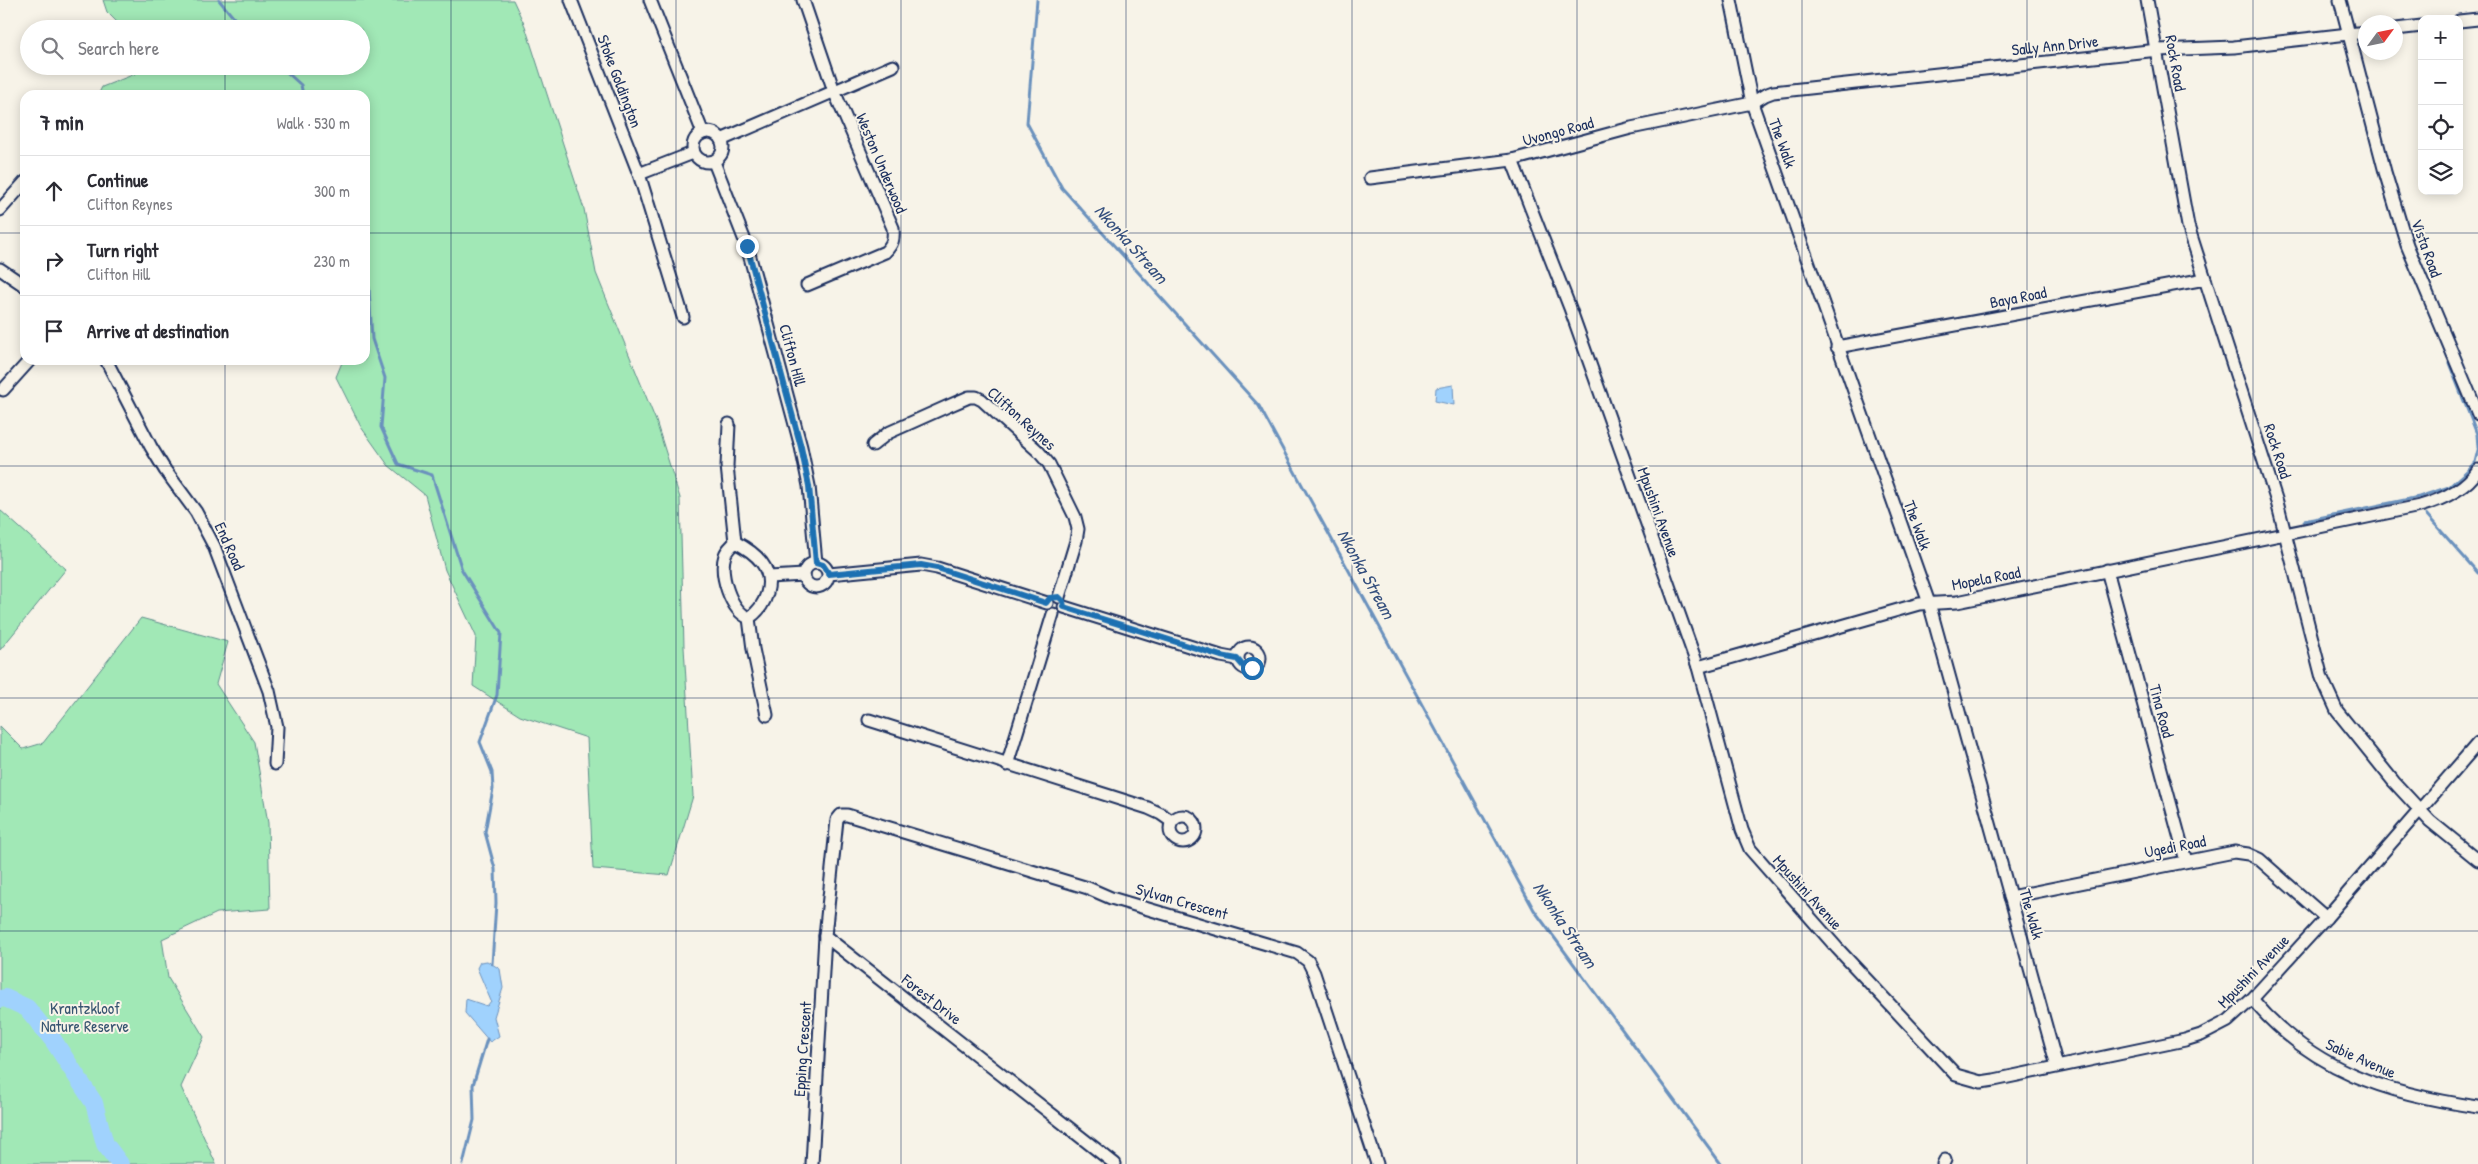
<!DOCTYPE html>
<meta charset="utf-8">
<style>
:root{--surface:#fff;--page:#f2f2f3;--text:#2b2b33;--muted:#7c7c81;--line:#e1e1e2}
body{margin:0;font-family:"Patrick Hand",sans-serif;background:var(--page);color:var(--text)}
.controls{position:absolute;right:15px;top:15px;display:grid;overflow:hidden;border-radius:10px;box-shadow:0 2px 12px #0003}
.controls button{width:45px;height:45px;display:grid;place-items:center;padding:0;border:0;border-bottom:1px solid var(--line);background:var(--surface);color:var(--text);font:25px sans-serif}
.compass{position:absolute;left:2358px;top:15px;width:45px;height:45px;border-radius:50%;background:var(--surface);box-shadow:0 2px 12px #0003;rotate:57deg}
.stop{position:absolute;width:15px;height:15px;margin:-11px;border:4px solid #1f6fb2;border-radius:50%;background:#fff}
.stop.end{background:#1f6fb2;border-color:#fff;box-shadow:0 1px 5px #0008}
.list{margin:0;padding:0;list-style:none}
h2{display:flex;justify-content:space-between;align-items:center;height:65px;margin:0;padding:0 20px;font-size:21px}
h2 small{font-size:16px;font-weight:400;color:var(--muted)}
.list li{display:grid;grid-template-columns:32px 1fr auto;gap:15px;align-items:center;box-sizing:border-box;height:70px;padding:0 20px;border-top:1px solid var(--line)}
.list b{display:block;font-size:19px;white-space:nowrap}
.list p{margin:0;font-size:16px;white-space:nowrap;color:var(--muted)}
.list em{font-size:16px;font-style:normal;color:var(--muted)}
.icon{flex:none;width:28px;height:28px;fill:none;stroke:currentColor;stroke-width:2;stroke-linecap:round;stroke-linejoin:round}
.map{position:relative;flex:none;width:2478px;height:1164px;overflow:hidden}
.search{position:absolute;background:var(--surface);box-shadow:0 2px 12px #0003;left:20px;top:20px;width:350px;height:55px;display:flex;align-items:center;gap:12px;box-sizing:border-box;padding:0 18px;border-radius:28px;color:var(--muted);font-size:19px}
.panel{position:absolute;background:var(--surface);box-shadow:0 2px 12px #0003;left:20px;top:90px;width:350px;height:275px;border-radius:15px}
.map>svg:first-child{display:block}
</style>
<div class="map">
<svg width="2478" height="1164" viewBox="0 0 2478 1164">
<rect width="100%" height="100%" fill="#f7f3e8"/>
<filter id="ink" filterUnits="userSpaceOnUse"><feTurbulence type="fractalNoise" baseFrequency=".02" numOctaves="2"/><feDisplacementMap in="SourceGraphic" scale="10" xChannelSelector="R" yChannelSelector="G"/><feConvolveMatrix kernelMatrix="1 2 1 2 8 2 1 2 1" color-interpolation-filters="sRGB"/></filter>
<g filter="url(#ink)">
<!-- green -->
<g fill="#a1e8b6" stroke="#5e8c8a">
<path d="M103 0H513L525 26 584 209 596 273 656 421 680 498 684 647 693 796 669 875 593 869 587 738 520 716 473 686 476 636 445 570 425 495 388 465 361 427 336 377 343 360H365V95H98L102 87 135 74V66H361V29H124L107 12Z"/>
<path d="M0 510 66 569 0 650Z"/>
<path d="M141 618 228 642 216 684 254 742 268 823 270 909 217 913 162 939 168 978 204 1037 181 1087 216 1164H0V726L23 749 43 743Z"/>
</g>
<!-- water -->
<g fill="#a0d2fd" stroke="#6b91bd">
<path d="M1453 385 1454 405 1435 401 1436 388Z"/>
<path d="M487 961 500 969 503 988 494 1017 499 1036 490 1042 465 1013 466 999 487 1006 491 1001 477 968 480 962Z"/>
</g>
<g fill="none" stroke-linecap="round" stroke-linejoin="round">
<!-- stream -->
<g stroke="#6b91bd" stroke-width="3">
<path d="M219 0 243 29"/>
<path d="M1037 0 1027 123 1062 188 1259 406 1534 910 1721 1164"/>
<path d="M280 66 301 85 303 95"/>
<path d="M365 275 369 288 372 339 385 378 381 427 398 464 432 475 462 570 501 633 497 695 480 742 492 772 493 789 485 832 495 869 496 903 492 964"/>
<path d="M2449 363 2477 434 2478 448"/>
<path d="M2426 514 2478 573"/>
<path d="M2304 521 2419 497 2449 487 2469 469 2475 462 2478 450"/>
<path d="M463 1164 474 1120 473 1085 487 1039"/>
</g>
<!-- river -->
<path stroke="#a0d2fd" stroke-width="18" d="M0 999 5 998 27 1008 53 1040 94 1103 105 1144 120 1164"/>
<defs>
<g id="minor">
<path d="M571 0 639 174 683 317"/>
<path d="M650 0 703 133"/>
<path d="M803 0 834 91 893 228C894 239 893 244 885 252L807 285"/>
<path d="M1731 0 1752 103 1929 603 2057 1066"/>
<path d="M2147 0 2188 226 2277 502 2322 678 2337 711 2394 782 2430 821 2478 860"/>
<path d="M2340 0 2385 172 2407 245 2478 414"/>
<path d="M2459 21 2478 19"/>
<path d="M2396 29 2422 26"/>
<circle cx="708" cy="147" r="15"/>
<path d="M721 140 893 66"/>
<path d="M1512 160 1570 308 1698 667 1742 830 1750 849 1837 948 1956 1075 1981 1082 1994 1080 2185 1040 2201 1035 2228 1021 2252 999 2326 918 2478 743"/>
<path d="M714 162 747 246 801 447 809 486 816 563"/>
<path d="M639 174 693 153"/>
<path d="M1370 178 1512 160 1631 128 1752 103 1765 95 1773 92 2158 50 2234 47 2366 32"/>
<path d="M0 210 25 182"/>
<path d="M0 269 25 286"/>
<path d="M1837 347 2205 279"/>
<path d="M106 360 151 447 165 470 196 512 214 546 269 691 277 727 275 764"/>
<path d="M3 390 30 360"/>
<path d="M729 424 727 466 735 542C732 546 727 549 725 555 719 574 730 610 749 618"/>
<path d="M873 445 888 433 946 407 969 397H976L982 400 1038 451 1049 464 1075 517 1078 529 1076 541 1059 597"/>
<path d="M735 542C756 553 774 568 767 593 764 604 758 612 749 618"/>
<circle cx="816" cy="575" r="12"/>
<path d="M2107 570 2186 861"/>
<path d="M829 574 921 565 937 568 1047 603"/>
<path d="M769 577 804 575"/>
<path d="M1064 607 1221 656 1237 659"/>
<path d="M749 618 753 649 767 715"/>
<circle cx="1249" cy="658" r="11"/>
<path d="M1698 667 1919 604 1957 602 2420 506C2441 500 2465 490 2478 470"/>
<path d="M869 720 1148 808 1161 814 1171 821"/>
<path d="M1007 765 1053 614"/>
<circle cx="1183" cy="829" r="13"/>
<path d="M2010 897 2234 852 2248 854 2259 859 2326 918"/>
<path d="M2252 999C2312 1071 2388 1094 2478 1107"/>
<path d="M812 1164 825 936"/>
<path d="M1115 1164 825 936 837 820 841 815H847L1088 888 1111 898 1297 953 1308 961 1314 973 1377 1164"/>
<path d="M1943 1164 1945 1160"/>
</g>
</defs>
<!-- minor casing -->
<use href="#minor" stroke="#1b2f5e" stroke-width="15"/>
<!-- minor -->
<use href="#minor" stroke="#f7f3e8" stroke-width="11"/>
</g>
</g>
<g fill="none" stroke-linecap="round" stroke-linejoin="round" filter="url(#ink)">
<!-- route -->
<path stroke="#1f6fb2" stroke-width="6" d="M747 246 801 447 809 486 816 563 823 565 829 574 921 565 937 568 1046 603 1050 598 1059 597 1063 601 1064 607 1221 656 1237 659 1244 667 1252 668"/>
</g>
<!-- grid -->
<path fill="none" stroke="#1b2f5e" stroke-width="1" stroke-opacity="0.55" d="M225 0V29M451 0V1164M676 0V1164M901 0V1164M1126 0V1164M1352 0V1164M1577 0V1164M1802 0V1164M2027 0V1164M2253 0V1164M225 66V95M0 233H25M365 233H2478M225 360V1164M0 466H2478M0 698H2478M0 931H2478"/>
<g text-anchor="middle" stroke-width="4" stroke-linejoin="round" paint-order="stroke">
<!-- street labels -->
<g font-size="16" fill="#1b2f5e" stroke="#f7f3e8">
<text transform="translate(2055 45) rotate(-6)" y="6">Sally Ann Drive</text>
<text transform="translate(2176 63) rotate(80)" y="6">Rock Road</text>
<text transform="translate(620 81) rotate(69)" y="6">Stoke Goldington</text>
<text transform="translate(1558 131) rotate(-15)" y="6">Uvongo Road</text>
<text transform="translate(1783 143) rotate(70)" y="6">The Walk</text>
<text transform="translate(882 163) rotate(67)" y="6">Weston Underwood</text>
<text transform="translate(2427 248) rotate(70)" y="6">Vista Road</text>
<text transform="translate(2018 297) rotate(-11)" y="6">Baya Road</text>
<text transform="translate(793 355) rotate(75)" y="6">Clifton Hill</text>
<text transform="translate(1022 418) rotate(42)" y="6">Clifton Reynes</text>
<text transform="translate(2278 451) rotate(72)" y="6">Rock Road</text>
<text transform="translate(1659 512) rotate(70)" y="6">Mpushini Avenue</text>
<text transform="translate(1918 525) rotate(70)" y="6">The Walk</text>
<text transform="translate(230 546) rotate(66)" y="6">End Road</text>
<text transform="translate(1986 578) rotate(-11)" y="6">Mopela Road</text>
<text transform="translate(2162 711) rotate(75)" y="6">Tina Road</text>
<text transform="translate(2175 846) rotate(-11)" y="6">Ugedi Road</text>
<text transform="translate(1808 892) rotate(48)" y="6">Mpushini Avenue</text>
<text transform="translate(1182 901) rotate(16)" y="6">Sylvan Crescent</text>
<text transform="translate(2032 914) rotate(74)" y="6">The Walk</text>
<text transform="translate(2253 971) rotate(-46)" y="6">Mpushini Avenue</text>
<text transform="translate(932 999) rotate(38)" y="6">Forest Drive</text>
<text transform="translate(802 1049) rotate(-86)" y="6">Epping Crescent</text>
<text transform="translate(2361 1058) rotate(24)" y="6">Sabie Avenue</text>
</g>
<!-- park labels -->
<g font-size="16" fill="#365470" stroke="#f7f3e8">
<text x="85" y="1014">Krantzkloof<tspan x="85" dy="18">Nature Reserve</tspan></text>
</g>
<!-- water labels -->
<g font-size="18" font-style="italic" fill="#36507e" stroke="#f7f3e8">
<text transform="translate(1131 244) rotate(48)" y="6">Nkonka Stream</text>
<text transform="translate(1366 574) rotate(61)" y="6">Nkonka Stream</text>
<text transform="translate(1565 925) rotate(56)" y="6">Nkonka Stream</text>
</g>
</g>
</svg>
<div class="controls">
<button>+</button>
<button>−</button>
<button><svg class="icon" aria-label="locate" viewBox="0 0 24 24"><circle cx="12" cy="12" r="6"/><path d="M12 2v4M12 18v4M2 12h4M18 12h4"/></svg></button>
<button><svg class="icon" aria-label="layers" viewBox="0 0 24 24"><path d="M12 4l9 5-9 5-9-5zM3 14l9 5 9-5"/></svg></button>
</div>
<svg class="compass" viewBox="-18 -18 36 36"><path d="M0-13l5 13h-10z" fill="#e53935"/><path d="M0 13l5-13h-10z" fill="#7c7c81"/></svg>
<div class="stop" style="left:1252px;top:668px"></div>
<div class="stop end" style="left:747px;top:246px"></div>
<div class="search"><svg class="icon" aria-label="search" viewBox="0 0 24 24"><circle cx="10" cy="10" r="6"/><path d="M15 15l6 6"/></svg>Search here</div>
<section class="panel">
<h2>7 min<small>Walk · 530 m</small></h2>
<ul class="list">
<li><svg class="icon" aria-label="ahead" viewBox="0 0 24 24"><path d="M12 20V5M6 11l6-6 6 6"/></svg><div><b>Continue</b><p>Clifton Reynes</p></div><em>300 m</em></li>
<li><svg class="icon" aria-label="right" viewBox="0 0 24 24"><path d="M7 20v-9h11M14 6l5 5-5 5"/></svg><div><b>Turn right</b><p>Clifton Hill</p></div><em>230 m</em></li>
<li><svg class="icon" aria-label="arrive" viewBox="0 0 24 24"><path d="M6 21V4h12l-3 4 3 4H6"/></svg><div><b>Arrive at destination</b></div></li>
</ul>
</section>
</div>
